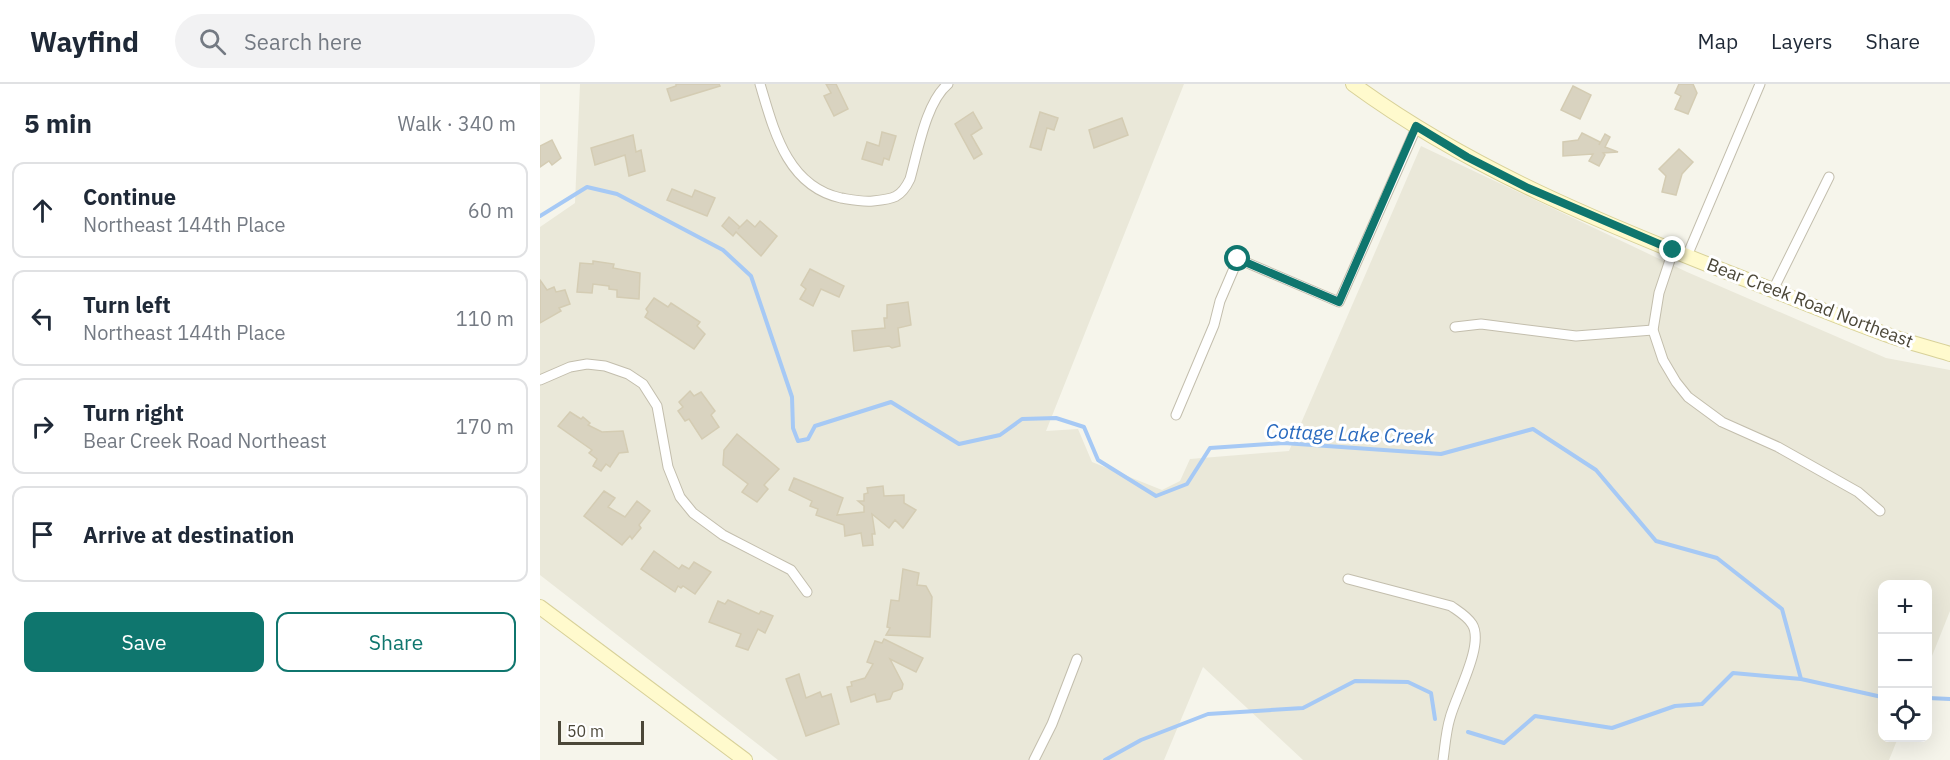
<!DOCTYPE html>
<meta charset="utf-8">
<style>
:root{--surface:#fff;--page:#f2f2f3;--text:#1f2937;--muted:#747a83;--line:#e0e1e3;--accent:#0f766e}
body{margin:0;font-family:"IBM Plex Sans",sans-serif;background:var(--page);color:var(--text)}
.controls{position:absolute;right:18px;bottom:18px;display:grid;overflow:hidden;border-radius:12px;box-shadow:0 6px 24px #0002}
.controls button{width:54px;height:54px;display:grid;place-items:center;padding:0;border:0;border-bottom:2px solid var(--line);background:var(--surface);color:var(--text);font:30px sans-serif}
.scale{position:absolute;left:18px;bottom:15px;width:86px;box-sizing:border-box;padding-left:6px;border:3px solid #4b4738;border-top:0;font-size:16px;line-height:21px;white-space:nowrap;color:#4b4738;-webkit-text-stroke:4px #fff;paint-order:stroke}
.stop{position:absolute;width:18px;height:18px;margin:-14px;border:4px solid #0f766e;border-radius:50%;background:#fff}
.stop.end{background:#0f766e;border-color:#fff;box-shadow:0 2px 6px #0008}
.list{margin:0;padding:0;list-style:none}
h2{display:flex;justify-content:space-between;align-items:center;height:78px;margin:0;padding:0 24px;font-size:26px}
h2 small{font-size:20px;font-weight:400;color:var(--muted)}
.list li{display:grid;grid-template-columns:39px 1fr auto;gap:18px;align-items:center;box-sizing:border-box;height:96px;margin:0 12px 12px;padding:0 12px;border:2px solid var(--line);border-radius:12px}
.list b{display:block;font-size:22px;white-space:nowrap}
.list p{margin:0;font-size:20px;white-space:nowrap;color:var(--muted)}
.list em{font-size:20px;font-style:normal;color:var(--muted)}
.actions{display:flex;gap:12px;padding:18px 24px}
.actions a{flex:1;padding:14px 0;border:2px solid var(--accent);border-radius:12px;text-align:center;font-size:21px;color:var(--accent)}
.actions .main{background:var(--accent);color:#fff}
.icon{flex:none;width:33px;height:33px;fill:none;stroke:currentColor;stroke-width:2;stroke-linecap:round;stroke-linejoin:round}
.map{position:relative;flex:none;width:1410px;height:676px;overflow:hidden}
header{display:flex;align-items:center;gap:36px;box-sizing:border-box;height:84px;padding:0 30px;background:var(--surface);border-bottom:2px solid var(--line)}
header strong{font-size:28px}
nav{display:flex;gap:33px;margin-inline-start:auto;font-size:21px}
.search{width:420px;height:54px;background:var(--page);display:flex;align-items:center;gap:15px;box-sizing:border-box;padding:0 21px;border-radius:33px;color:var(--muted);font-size:22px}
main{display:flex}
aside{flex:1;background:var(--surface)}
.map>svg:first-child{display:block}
</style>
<header>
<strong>Wayfind</strong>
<div class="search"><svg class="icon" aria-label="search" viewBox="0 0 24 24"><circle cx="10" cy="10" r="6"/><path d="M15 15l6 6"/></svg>Search here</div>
<nav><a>Map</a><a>Layers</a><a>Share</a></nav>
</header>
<main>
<aside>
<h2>5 min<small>Walk · 340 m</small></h2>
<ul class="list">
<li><svg class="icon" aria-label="ahead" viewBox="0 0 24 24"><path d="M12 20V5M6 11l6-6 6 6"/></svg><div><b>Continue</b><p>Northeast 144th Place</p></div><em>60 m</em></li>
<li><svg class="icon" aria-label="left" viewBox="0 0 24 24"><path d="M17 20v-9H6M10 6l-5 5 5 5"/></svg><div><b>Turn left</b><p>Northeast 144th Place</p></div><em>110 m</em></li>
<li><svg class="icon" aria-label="right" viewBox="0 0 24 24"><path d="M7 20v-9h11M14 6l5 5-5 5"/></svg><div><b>Turn right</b><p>Bear Creek Road Northeast</p></div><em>170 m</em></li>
<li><svg class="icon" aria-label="arrive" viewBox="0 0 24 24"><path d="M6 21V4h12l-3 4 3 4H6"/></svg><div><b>Arrive at destination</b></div></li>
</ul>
<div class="actions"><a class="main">Save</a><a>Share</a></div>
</aside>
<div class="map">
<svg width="1410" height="676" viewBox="0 0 1410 676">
<rect width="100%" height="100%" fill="#f6f5eb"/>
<!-- residential -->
<path fill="#eae8d9" d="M40 0H644L506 347 538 345 552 378 622 406 640 397 650 375 749 367 881 62 1147 188 1346 274 1410 286V527L1388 582V500H1342V654H1358L1349 676H763L663 583 624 676H238L0 491V143L35 119Z"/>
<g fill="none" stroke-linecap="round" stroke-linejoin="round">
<!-- stream -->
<g stroke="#a6c9f5" stroke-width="4">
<path d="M0 132 47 103 77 110 183 166 211 192 252 313 253 344 258 357 268 355 275 342 351 318 419 360 460 351 482 335 516 334 544 343 558 376 616 412 647 400 670 364 744 359 901 370 993 345 1056 386 1116 457 1177 474 1242 525 1261 595 1342 613"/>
<path d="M1388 614 1410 615"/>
<path d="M928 648 964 659 995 632 1072 644 1135 622 1162 620 1193 589 1261 595"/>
<path d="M565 676 601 656 668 630 763 624 815 597 868 598 891 609 895 635"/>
</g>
</g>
<!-- building -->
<g fill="#d9d3c0" stroke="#d4ccb3" stroke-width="1.5">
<path d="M136 0H179L180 2 131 17 127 5 136 2Z"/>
<path d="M286 0H296L308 25 294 32 284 12 291 9Z"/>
<path d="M1139 0H1153L1157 9 1148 30 1135 25 1141 12 1135 9Z"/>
<path d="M1033 2 1051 11 1040 35 1021 26Z"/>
<path d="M433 28 442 44 431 51 442 70 434 75 415 40Z"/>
<path d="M500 28 518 34 514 46 507 44 501 66 490 63Z"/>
<path d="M582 34 588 51 554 64 549 46Z"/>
<path d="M342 48 356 52 349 76 344 74 342 81 322 75 327 58 339 62Z"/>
<path d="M1042 49 1060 58 1059 61 1065 50 1070 53 1065 63 1078 68 1063 69 1065 71 1059 82 1049 77 1053 70 1023 72V58L1038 56Z"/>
<path d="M93 51 96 68 101 66 105 87 89 92 85 71 55 81 51 64Z"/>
<path d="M12 56 21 74 12 81 9 77 0 83V62Z"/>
<path d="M1139 65 1153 78 1142 90 1136 111 1122 108 1126 92 1119 85Z"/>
<path d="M132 105 152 113 155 106 175 114 167 132 127 116Z"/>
<path d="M189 133 200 143 198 145 207 136 215 143 220 137 237 152 221 172 196 148 193 152 182 142Z"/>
<path d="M53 177 74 180 73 184 100 189 99 215 77 213V206L69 205V202L53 200 52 209 37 208 40 179 53 180Z"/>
<path d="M270 185 304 202 299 213 281 205 273 222 260 215 266 205 261 201Z"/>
<path d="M0 196 7 206 14 203 16 208 25 206 30 220 19 224 21 227 0 239Z"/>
<path d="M114 214 128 223 131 219 160 238 157 242 165 250 154 265 105 233 108 228 106 225Z"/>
<path d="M368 218 371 241 358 244 360 262 352 264 349 262 314 267 312 247 345 244 344 234H347V221Z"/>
<path d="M150 307 154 312 161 308 175 327 171 331 179 343 162 355 149 335 145 337 138 327 143 323 139 318Z"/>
<path d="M30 328 41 335 43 333 50 339 48 341 62 348 83 347 88 368 79 369 70 383 66 380 61 387 53 382 57 375 49 369 52 366 18 342Z"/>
<path d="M197 350 239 385 224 401 228 405 217 418 202 408 208 400 183 381 184 366Z"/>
<path d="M254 394 303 414 297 431 324 428V422L318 417H324V410L328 409 327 404 343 402 344 412 364 411V419L376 426 363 444 355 436 349 444 332 430 335 450H332L333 461 323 462 321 449 305 452 304 441 276 431 278 425 270 422 272 417 249 406Z"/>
<path d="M64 407 75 414 68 423 85 433 97 417 110 427 99 441 101 444 92 455 90 452 82 461 44 432Z"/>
<path d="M114 467 139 485 142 481 149 485 154 478 171 488 155 510 143 502 141 504 138 502 135 508 101 485Z"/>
<path d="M363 485 379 489 377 501 386 502 392 513 390 553 346 551 350 544 347 543 351 516 359 517Z"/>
<path d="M188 516 219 530 221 527 233 532 225 549 218 545 208 566 196 562 201 550 169 538 178 517 185 520Z"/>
<path d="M344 555 383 574 376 588 350 575 363 600 362 605 353 608 350 615 337 618 335 610 311 618 307 603 312 602 311 598 325 594 333 580 327 578 335 557 342 559Z"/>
<path d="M259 590 266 614 280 608 282 613 291 610 299 640 266 652 246 595Z"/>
</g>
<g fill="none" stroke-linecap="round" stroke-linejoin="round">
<defs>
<g id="street">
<path d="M220 0C234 47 247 102 301 114 313 116 322 118 333 117 353 115 361 114 370 95 378 67 386 18 408 0"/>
<path d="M1133 167 1119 209 1113 246 1123 276 1136 298 1148 313 1182 338 1238 363 1318 408 1340 427"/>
<path d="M1147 172 1220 0"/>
<path d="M1233 206 1289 93"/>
<path d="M915 243 941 240 1036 252 1113 246"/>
<path d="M0 296 30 283 47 280 65 282 88 290 103 300 117 322 128 383 140 413 153 429 183 451 251 486 267 508"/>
<path d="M636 331 674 241 680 217 698 175 799 218 877 42"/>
<path d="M808 495 911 522C918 527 927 532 932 540 945 560 916 611 910 634 906 647 905 662 903 676"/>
<path d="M494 676 512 640 537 575"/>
</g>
<g id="secondary">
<path d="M813 0C929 85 1064 140 1197 192 1246 211 1295 232 1345 250 1366 258 1388 263 1410 270"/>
<path d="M0 523 205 676"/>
</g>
</defs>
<!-- street casing -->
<use href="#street" stroke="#c3bead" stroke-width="11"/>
<!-- secondary casing -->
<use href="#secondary" stroke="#d8d199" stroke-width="16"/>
<!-- street -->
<use href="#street" stroke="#fff" stroke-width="9"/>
<!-- secondary -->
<use href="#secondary" stroke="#fffacd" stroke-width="14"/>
</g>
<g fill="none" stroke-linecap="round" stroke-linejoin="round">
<!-- route -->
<path stroke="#0f766e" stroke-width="8" d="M698 175 799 218 876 42 927 73 988 104 1133 166"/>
</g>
<g text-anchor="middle" stroke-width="6" stroke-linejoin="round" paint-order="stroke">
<!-- street labels -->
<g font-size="18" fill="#4b4738" stroke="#fff">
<text transform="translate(1270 219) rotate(21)" y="6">Bear Creek Road Northeast</text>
</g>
<!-- water labels -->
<g font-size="20" font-style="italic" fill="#296abf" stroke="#fff">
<text transform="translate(810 350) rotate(2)" y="7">Cottage Lake Creek</text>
</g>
</g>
</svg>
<div class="controls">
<button>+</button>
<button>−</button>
<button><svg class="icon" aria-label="locate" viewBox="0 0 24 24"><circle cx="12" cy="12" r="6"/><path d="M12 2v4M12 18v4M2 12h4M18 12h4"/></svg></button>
</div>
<div class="scale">50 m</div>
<div class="stop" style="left:698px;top:175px"></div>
<div class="stop end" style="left:1133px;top:166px"></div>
</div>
</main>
